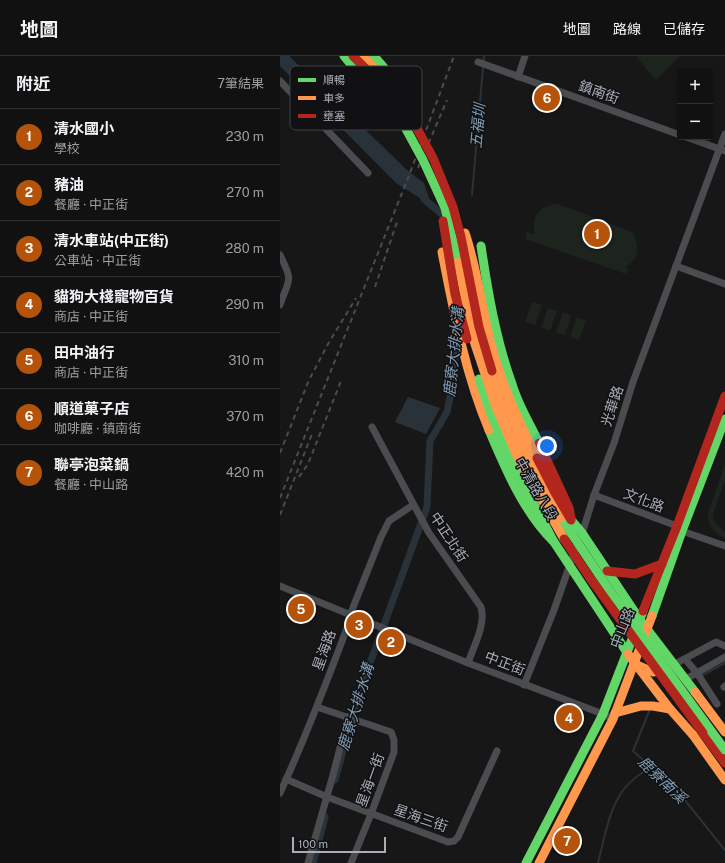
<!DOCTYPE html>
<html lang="zh-TW">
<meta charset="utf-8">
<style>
:root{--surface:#111;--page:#1e1f1f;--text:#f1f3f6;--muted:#9c9d9f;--line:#303131;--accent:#b45309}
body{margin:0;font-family:"Public Sans","Noto Sans TC",sans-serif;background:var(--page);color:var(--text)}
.controls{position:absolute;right:12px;top:12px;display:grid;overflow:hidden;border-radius:4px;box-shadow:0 2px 10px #0003}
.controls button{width:36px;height:36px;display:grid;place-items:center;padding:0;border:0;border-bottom:1px solid var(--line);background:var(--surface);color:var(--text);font:20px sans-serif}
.scale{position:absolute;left:12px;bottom:10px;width:94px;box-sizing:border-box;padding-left:4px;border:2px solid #a8adb8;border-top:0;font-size:11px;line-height:14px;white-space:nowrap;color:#a8adb8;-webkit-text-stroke:3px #111113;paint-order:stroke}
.you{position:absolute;left:267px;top:390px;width:14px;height:14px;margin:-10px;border:3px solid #fff;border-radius:50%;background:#1a73e8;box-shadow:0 0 0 6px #1a73e833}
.badge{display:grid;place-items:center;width:26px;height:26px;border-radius:50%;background:var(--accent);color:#fff;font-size:13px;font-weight:700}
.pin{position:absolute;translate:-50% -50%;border:2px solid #fff;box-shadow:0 1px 4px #0006}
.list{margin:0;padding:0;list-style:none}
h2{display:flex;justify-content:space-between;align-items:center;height:52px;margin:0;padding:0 16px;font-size:17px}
h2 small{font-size:13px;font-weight:400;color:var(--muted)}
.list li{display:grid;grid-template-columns:26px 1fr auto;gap:12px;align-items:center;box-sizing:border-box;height:56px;padding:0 16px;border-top:1px solid var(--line)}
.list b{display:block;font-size:15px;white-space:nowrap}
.list p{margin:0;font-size:13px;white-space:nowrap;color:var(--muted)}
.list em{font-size:13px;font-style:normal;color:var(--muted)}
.map{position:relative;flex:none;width:445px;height:807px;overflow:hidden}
header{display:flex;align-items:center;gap:24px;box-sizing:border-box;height:56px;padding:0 20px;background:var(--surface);border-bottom:1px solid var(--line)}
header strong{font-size:19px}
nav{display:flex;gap:22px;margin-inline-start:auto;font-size:14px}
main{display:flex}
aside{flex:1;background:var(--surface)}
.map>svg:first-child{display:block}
</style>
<header>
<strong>地圖</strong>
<nav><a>地圖</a><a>路線</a><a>已儲存</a></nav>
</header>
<main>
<aside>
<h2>附近<small>7筆結果</small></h2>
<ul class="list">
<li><span class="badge">1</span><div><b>清水國小</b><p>學校</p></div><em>230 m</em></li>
<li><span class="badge">2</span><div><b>豬油</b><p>餐廳 · 中正街</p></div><em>270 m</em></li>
<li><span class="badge">3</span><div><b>清水車站(中正街)</b><p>公車站 · 中正街</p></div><em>280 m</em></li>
<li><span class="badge">4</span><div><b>貓狗大棧寵物百貨</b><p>商店 · 中正街</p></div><em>290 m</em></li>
<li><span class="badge">5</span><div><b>田中油行</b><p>商店 · 中正街</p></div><em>310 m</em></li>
<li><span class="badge">6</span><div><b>順道菓子店</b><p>咖啡廳 · 鎮南街</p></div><em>370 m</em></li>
<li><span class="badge">7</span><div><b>聯亭泡菜鍋</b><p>餐廳 · 中山路</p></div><em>420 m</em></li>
</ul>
</aside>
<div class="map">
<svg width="445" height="807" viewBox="0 0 445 807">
<rect width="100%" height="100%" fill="#171717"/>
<!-- green -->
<g fill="#1d241e">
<path d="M360 0H400L376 24 357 2Z"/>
<path d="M274 148H278L352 176C360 190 360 203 345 211L348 213 346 218 245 183 247 176 255 178C251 162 257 152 274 148Z"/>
<path d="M252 246 262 249 255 269 245 266Z"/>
<path d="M268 252 277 255 270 275 261 272Z"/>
<path d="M283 256 291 259 285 279 276 276Z"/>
<path d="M297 261 306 264 299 284 290 281Z"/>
<path d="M445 409V424L433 458C434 466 438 471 445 475V482C434 478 427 468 428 457Z"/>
</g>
<!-- water -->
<g fill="#2a3239">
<path d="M0 0H9L127 114 144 127 151 149 116 127 0 10Z"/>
<path d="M128 341 160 352 146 378 115 366Z"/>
</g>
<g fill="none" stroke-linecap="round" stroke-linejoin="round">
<!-- stream -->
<g stroke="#2a3239" stroke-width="2">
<path d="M192 139 204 0"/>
<path d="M421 620 445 607"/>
<path d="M370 653 353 695 396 733 445 794"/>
<path d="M318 807C324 784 329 752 344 733 351 724 361 717 371 711"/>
</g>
<!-- canal -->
<g stroke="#2a3239" stroke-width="7">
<path d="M144 143 164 160 165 166"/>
<path d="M55 724 78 640 147 451 150 385 167 356 173 327 177 279"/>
<path d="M33 807 45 761"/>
</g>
<!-- street -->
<g stroke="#4b4c50" stroke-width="7">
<path d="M198 6 400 79"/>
<path d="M238 21 245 0"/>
<path d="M0 25 88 117"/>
<path d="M406 81 445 95"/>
<path d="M0 199C14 227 9 222 0 249"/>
<path d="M396 210 445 228"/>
<path d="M92 371 149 477 201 551C206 569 194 589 188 607"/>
<path d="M314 439 397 470 402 475 445 490"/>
<path d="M301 481 314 439 334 387 353 326 445 78"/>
<path d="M0 530 188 607 323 658 333 663"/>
<path d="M405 603 417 617 437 648"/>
<path d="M393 609 436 586 445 590"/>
<path d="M406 623 445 601"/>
<path d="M244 629 274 554 295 494"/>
<path d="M444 631 445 630"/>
<path d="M37 651 111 676 114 684V696L91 758 71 807"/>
<path d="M6 723 47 741 168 786 174 785 178 781 217 695"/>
<path d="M0 737C25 683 46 628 67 572L70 559 101 481 109 465 133 449"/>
<path d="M28 807 53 719 68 661"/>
</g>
<!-- fast -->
<g stroke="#63d668" stroke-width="9">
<path d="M64 0 96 39 119 60"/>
<path d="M94 0 105 13 118 33"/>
<path d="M201 190C208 237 216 284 232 328 238 349 250 368 259 387"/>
<path d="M209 374C225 412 244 457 274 486L348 598"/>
<path d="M291 464 302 477 360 564 415 636"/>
<path d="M372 560 402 475 445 363"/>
<path d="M246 807 323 658 363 555"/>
</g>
<!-- slow -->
<g stroke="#ff974d" stroke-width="9">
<path d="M83 0 96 14 128 56"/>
<path d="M162 196C174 257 185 317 209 374"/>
<path d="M348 598 390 653 413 679"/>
<path d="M355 608 373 616 383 614"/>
<path d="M415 636 445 676"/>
<path d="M335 657 361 650H373L390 653"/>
<path d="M413 679 445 724"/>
<path d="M259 807 333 663 372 560"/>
</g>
<!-- jam -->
<g stroke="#b3261e" stroke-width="9">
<path d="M73 0 87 14 106 40"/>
<path d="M259 387 289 452 291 462"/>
<path d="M327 515 355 518 382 508"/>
<path d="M363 555 397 470 445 340"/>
<path d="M423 677 445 707"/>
</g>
<!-- rail -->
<g stroke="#4b4c4f" stroke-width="2" stroke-dasharray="5 4" stroke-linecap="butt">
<path d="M138 112 167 44"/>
<path d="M95 231 117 166"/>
<path d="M0 397 29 324 48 288 76 242"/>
<path d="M19 421 28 408 61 325"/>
<path d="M0 442 128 122 174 0"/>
<path d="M0 459 32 378"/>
</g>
<!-- fast-bridge -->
<g stroke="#63d668" stroke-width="9">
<path d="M119 60 143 104 165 152 178 206"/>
<path d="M199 323 212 361 233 409 274 486"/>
<path d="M281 462 334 541 445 694"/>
</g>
<!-- slow-bridge -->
<g stroke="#ff974d" stroke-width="9">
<path d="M185 177C197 212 201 248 210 284 220 325 238 364 257 402"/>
<path d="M178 206 194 285 216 351 237 400 284 483"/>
<path d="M212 315C229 367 252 416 281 462"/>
</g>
<!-- jam-bridge -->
<g stroke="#b3261e" stroke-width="9">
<path d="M128 56 153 102 173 151 181 181 199 271 212 315"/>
<path d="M163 165 175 238 187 283"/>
<path d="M257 402 274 435 291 464"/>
<path d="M284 483 310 522 423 677"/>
</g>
</g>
<g text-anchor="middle" stroke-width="3" stroke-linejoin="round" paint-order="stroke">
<!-- street labels -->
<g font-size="14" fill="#a8adb8" stroke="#111113">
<text transform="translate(319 36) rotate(20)" y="5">鎮南街</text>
<text transform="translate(332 350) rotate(-72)" y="5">光華路</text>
<text transform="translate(256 433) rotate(60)" y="5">中清路八段</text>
<text transform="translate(364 444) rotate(21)" y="5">文化路</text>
<text transform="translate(169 481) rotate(57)" y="5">中正北街</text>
<text transform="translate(342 572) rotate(-68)" y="5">中山路</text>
<text transform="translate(44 594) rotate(-70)" y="5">星海路</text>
<text transform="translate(225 607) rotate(21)" y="5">中正街</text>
<text transform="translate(90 724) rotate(-70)" y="5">星海一街</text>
<text transform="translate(141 762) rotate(19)" y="5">星海三街</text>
</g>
<!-- water labels -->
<g font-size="15" font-style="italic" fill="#7f9bb3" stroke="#111113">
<text transform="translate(198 70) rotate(-85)" y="5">五福圳</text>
<text transform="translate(174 296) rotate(-84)" y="5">鹿寮大排水溝</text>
<text transform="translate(76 651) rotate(-73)" y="5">鹿寮大排水溝</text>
<text transform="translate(382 724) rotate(44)" y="5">鹿寮南溪</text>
</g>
</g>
<!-- legend -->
<rect x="10" y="10" width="132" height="64" rx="6" fill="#111113" stroke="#3e4045" stroke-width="1"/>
<rect x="18" y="22" width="18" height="4" fill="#63d668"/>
<rect x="18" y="40" width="18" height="4" fill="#ff974d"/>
<rect x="18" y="58" width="18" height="4" fill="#b3261e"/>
<g font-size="11" fill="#a8adb8">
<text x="43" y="28">順暢</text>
<text x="43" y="46">車多</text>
<text x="43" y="64">壅塞</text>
</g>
</svg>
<div class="controls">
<button>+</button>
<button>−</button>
</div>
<div class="scale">100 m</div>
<div class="you"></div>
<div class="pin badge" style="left:317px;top:178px">1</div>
<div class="pin badge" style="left:111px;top:586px">2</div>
<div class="pin badge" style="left:79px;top:569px">3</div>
<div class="pin badge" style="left:289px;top:662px">4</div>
<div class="pin badge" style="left:21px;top:553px">5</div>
<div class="pin badge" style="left:267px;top:42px">6</div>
<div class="pin badge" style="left:287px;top:785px">7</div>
</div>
</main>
